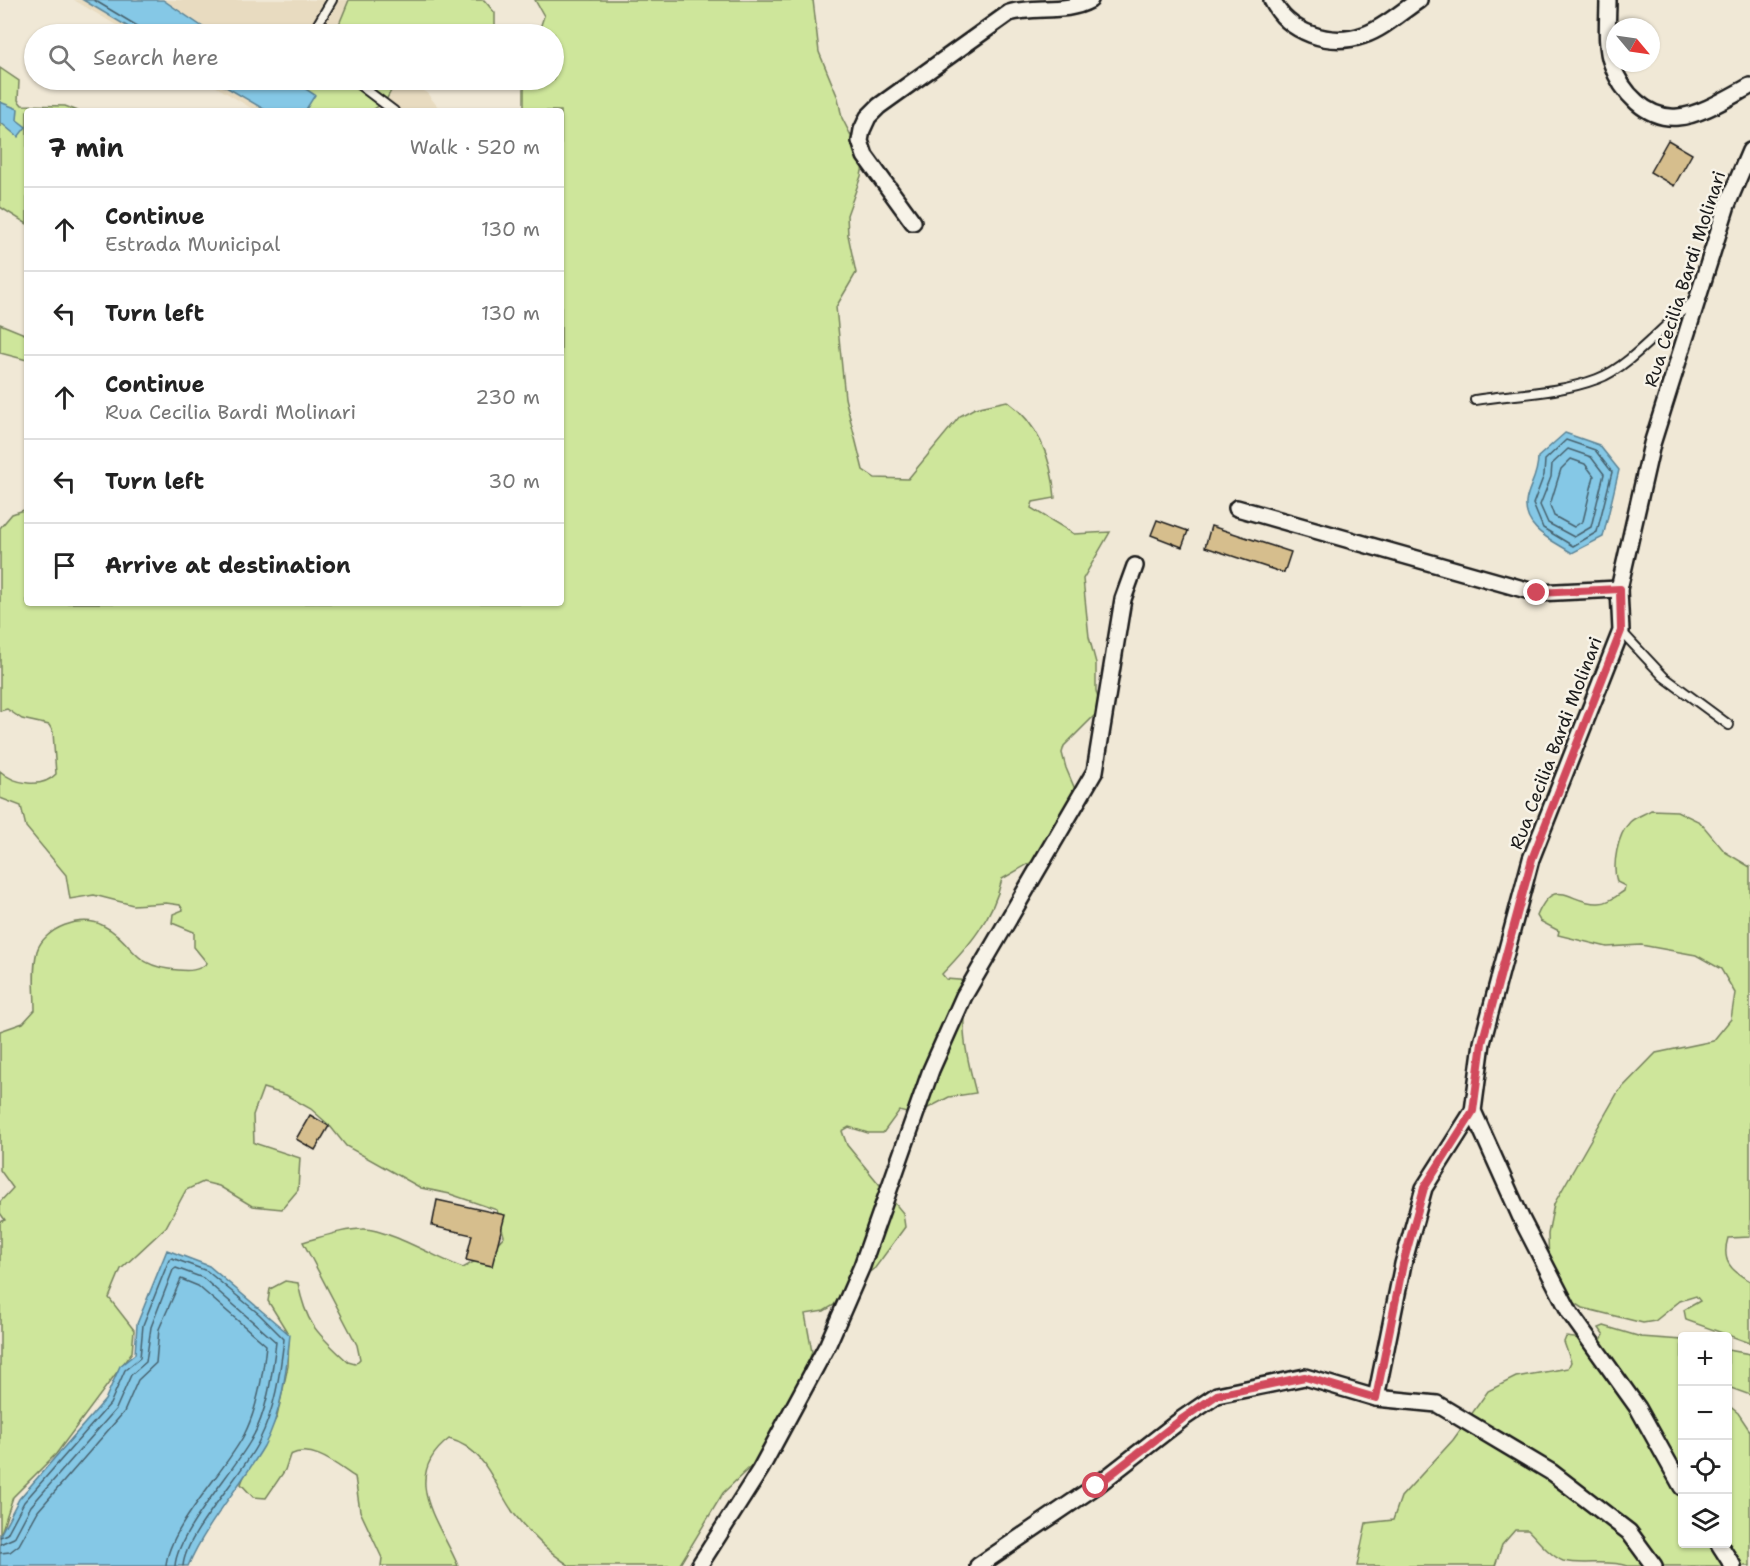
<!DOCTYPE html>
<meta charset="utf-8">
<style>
:root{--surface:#fff;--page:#f6f6f6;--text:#222;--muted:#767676;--line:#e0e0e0}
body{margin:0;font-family:"Shantell Sans",sans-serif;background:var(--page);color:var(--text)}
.controls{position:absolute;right:18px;bottom:18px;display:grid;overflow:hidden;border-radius:6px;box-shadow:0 2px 4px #0004}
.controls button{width:54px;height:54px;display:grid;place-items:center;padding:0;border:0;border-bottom:2px solid var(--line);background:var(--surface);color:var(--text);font:30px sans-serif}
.compass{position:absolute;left:1606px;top:18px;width:54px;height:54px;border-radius:50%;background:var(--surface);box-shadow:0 2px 4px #0004;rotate:119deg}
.stop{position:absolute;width:18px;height:18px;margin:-14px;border:4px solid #d1495b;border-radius:50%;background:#fff}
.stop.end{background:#d1495b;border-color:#fff;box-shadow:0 2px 6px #0008}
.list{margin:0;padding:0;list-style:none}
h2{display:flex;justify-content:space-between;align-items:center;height:78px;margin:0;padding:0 24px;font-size:26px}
h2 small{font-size:20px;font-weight:400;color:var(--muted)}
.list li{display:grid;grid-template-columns:39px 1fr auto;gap:18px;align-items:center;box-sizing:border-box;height:84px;padding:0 24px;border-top:2px solid var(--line)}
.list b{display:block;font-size:22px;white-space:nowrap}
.list p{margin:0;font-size:20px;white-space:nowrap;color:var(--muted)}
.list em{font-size:20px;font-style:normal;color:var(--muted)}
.icon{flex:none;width:33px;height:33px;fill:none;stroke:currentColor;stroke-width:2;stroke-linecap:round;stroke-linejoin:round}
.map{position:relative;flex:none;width:1750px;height:1566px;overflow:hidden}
.search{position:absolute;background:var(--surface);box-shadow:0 2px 4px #0004;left:24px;top:24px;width:540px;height:66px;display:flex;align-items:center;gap:15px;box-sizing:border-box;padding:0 21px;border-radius:33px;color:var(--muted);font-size:22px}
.panel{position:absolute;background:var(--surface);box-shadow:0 2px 4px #0004;left:24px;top:108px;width:540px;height:498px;border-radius:6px}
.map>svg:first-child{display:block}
</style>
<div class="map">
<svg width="1750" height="1566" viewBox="0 0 1750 1566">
<rect width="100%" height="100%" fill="#f0e8d6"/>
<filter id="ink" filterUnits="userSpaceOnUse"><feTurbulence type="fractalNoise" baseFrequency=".0167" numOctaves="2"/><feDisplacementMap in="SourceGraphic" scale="12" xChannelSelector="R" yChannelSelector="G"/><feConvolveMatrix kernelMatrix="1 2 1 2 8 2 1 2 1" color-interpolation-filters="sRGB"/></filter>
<g filter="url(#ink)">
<!-- built -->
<g fill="#e8dbc0">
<path d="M74 0H359L341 34H131Z"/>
<path d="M205 80H402L427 93 441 111H256Z"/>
</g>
<!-- green -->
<g fill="#cee69b" stroke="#75815c" stroke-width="1.5">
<path d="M349 0H484L495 13V26L467 34H335Z"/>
<path d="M535 0H813L819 52 838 98 842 118 864 161 861 176 847 215 848 235 856 273 836 307 845 398 863 470 875 478 908 479 960 416 975 408 1007 401C1039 424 1052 460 1055 498L1033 502 1031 508 1074 534 1110 532 1083 579 1089 637 1096 663V691L1101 709 1064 746 1062 753 1066 768 1077 794 1044 855 1002 879C993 918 969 946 942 974L946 979 971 981C957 1020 966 1055 976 1093L949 1097 915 1115 899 1111 883 1133H868L849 1127 842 1131 847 1145 903 1213 905 1227 875 1268 843 1291 834 1305 824 1311 805 1314 812 1352 801 1381 770 1448 723 1493 679 1566H570C550 1553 529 1533 515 1515 494 1487 487 1449 449 1439 398 1478 441 1524 458 1566H381L382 1558 360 1511 355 1477C335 1464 313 1444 290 1455L285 1470 266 1498 253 1497 241 1484 247 1468 277 1417 288 1366 289 1335 268 1301 270 1289 285 1281 298 1283C306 1325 318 1334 348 1362L355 1364 360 1359 357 1345 303 1242C322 1237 343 1229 363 1229 385 1228 439 1259 463 1268L488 1254 504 1236 497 1210 450 1194 421 1188 346 1146 330 1126 311 1109 286 1095 263 1088 253 1115 254 1143 300 1158 298 1190 282 1209 252 1206 219 1186 203 1182 186 1190 166 1227 121 1269 109 1298 134 1330 132 1352 56 1454 13 1497 0 1536V1222L5 1220 0 1213V1202L13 1188 0 1170V1031L23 1023 35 1010C35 991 32 970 37 951 44 928 82 914 102 925 136 942 129 967 178 970 189 971 199 971 207 963L194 947V932L172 923 173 914 183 910 180 905 166 903 133 905 94 895 70 899 66 875 26 827 21 806 0 798V771C14 784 42 789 56 774L53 732 49 725 22 719 7 709 0 711V528L12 514 27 509V603H561V111H524V80H554V34H538L544 16Z"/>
<path d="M0 68 19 81 18 100 22 105 65 106 78 111H27V224L0 207Z"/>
<path d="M273 80H427L393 87 385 102 371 111H275Z"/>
<path d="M0 324 27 335V360L0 353Z"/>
<path d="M1651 810 1677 811 1700 822 1725 852 1750 867V1237L1728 1238C1721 1261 1731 1271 1750 1281V1343L1686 1320 1684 1310 1700 1301 1696 1296 1680 1301 1655 1321 1643 1323 1583 1308 1567 1298 1549 1267 1548 1234 1554 1204 1618 1092 1656 1053 1713 1041 1731 1019 1735 993 1721 969 1696 955 1641 945 1607 947 1558 935 1559 931 1540 921 1537 916C1555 873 1571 905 1599 903 1609 903 1616 896 1624 891L1625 886 1617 882C1612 866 1617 835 1630 822 1635 817 1645 814 1651 810Z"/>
<path d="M1604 1326 1641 1337 1682 1340V1544H1728V1405L1738 1413 1750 1431V1566H1628C1607 1559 1582 1566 1563 1561 1549 1555 1538 1540 1528 1530H1515L1502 1545 1495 1566H1357L1366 1523 1393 1520 1401 1497 1453 1440 1488 1391 1516 1377 1568 1368 1571 1362 1564 1342 1566 1337 1600 1341 1604 1335 1599 1328Z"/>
<path d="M1728 1350 1750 1354V1395L1728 1387Z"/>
</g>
<!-- water -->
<g fill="#85c8e6" stroke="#5b8395" stroke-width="1.5">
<path d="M83 0H163L213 34H140Z"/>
<path d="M214 80H292L315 95 305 111H267Z"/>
<path d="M0 102 18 109 17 120 26 127 18 137 0 122Z"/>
<path d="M1565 433 1599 445 1619 470 1603 537 1572 553C1554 541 1524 530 1526 503 1527 488 1538 478 1538 457Z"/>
<path d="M167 1250 209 1266 290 1335C286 1372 282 1413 264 1446 240 1487 207 1522 188 1566H0V1535L19 1499 105 1400 120 1366 135 1354 137 1324Z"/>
</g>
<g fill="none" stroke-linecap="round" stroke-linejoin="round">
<!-- shore -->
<g stroke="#46616d" stroke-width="1.5">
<path d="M94 0 139 27 142 34"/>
<path d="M1566 440 1595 450 1612 472 1597 532 1573 546 1543 528 1533 504 1544 475 1545 460Z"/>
<path d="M1568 449 1591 457 1604 474 1591 527 1574 537 1548 523 1540 505 1551 477 1552 464Z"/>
<path d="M1571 459 1585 464 1594 476 1583 521 1574 527 1554 516 1550 505 1561 469Z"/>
<path d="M0 1537 7 1534 24 1502 110 1404 125 1370 140 1358 143 1325 169 1260 172 1258 207 1271 259 1314 284 1339C280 1374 275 1409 259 1441 243 1475 186 1532 183 1566"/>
<path d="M0 1544 14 1538 31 1506 116 1409 131 1375 146 1362 151 1327 173 1270 176 1268 203 1278 276 1342C272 1374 268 1411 251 1440 234 1471 177 1533 175 1566"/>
<path d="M0 1553 10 1552 19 1545 38 1511 124 1412 138 1380 156 1363 159 1329 181 1279 198 1286 266 1345C263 1375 258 1408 244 1435 226 1470 168 1529 166 1566"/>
</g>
</g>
<!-- building -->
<g fill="#d6be8d" stroke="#1c1c1c" stroke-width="1.5">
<path d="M1668 140 1692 154 1674 186 1650 172Z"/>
<path d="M1157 520 1188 531 1182 547 1151 535Z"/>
<path d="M1211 526 1291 552 1284 573 1205 547Z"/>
<path d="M310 1115 329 1126 315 1150 296 1139Z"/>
<path d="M437 1200 505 1215 492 1266 466 1260 472 1235 432 1226Z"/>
</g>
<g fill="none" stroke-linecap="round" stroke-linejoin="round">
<defs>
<g id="lane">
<path d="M312 34 332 0"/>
<path d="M353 80 394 111"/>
<path d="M1475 400C1514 394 1560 393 1597 379 1630 367 1665 323 1694 301"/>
<path d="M1621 631 1664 677 1729 725"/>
</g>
<g id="street">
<path d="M1272 0C1288 33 1330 47 1364 35 1383 29 1402 11 1419 0"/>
<path d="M1608 0C1608 19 1605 46 1612 64 1621 92 1647 120 1678 117 1699 116 1731 96 1750 86"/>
<path d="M913 222 865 156 860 141 862 130 868 117 879 106 1009 13C1036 5 1065 14 1090 0"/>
<path d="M1237 508 1537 593 1619 589"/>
<path d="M1376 1398 1403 1264 1424 1188 1473 1111"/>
<path d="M1682 1487 1638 1408 1570 1313 1522 1220 1473 1111 1482 1043 1531 859 1621 631 1619 589 1652 444 1727 205 1750 151"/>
<path d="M1719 1544 1733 1566"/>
<path d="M699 1566 760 1470 828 1344 862 1266 931 1070 964 996 1095 771 1123 599 1135 566"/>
<path d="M978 1566 1096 1486 1182 1419 1217 1395 1305 1377 1376 1398 1437 1404 1551 1472 1629 1532 1654 1566"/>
</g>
</defs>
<!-- lane casing -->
<use href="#lane" stroke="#1c1c1c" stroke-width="12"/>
<!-- street casing -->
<use href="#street" stroke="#1c1c1c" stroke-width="20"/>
<!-- lane -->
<use href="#lane" stroke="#f7f3e8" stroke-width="8"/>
<!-- street -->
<use href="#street" stroke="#f7f3e8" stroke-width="15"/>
</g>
</g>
<g fill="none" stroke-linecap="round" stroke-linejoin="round" filter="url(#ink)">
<!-- route -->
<path stroke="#d1495b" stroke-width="8" d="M1096 1486 1182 1419 1217 1395 1305 1377 1376 1398 1403 1264 1424 1188 1473 1111 1482 1043 1532 859 1621 631 1620 589 1537 593"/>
</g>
<g text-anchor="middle" stroke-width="5" stroke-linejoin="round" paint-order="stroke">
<!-- street labels -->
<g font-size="18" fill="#1c1c1c" stroke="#f7f3e8">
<text transform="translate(1685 279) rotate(-72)" y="6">Rua Cecilia Bardi Molinari</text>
<text transform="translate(1556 743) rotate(-69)" y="6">Rua Cecilia Bardi Molinari</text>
</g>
</g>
</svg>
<div class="controls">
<button>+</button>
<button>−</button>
<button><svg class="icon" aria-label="locate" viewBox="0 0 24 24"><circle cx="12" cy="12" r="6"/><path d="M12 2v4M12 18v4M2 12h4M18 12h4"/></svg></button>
<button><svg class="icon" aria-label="layers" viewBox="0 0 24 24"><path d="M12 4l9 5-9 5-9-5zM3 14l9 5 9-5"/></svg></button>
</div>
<svg class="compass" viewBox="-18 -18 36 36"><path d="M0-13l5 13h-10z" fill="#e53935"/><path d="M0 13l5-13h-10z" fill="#767676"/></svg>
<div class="stop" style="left:1096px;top:1486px"></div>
<div class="stop end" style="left:1537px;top:593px"></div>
<div class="search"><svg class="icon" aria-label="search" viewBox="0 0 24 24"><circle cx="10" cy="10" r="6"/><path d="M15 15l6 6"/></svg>Search here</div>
<section class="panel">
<h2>7 min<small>Walk · 520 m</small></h2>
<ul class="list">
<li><svg class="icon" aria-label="ahead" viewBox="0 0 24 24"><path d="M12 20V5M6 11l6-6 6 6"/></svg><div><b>Continue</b><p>Estrada Municipal</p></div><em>130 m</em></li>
<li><svg class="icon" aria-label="left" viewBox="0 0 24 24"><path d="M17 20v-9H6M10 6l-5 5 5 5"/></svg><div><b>Turn left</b></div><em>130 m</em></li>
<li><svg class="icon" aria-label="ahead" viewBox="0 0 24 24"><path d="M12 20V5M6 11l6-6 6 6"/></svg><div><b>Continue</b><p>Rua Cecilia Bardi Molinari</p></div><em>230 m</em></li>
<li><svg class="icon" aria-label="left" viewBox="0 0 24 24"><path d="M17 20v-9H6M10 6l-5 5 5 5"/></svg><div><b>Turn left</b></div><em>30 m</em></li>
<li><svg class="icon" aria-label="arrive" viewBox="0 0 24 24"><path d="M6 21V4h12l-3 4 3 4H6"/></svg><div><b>Arrive at destination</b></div></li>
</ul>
</section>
</div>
